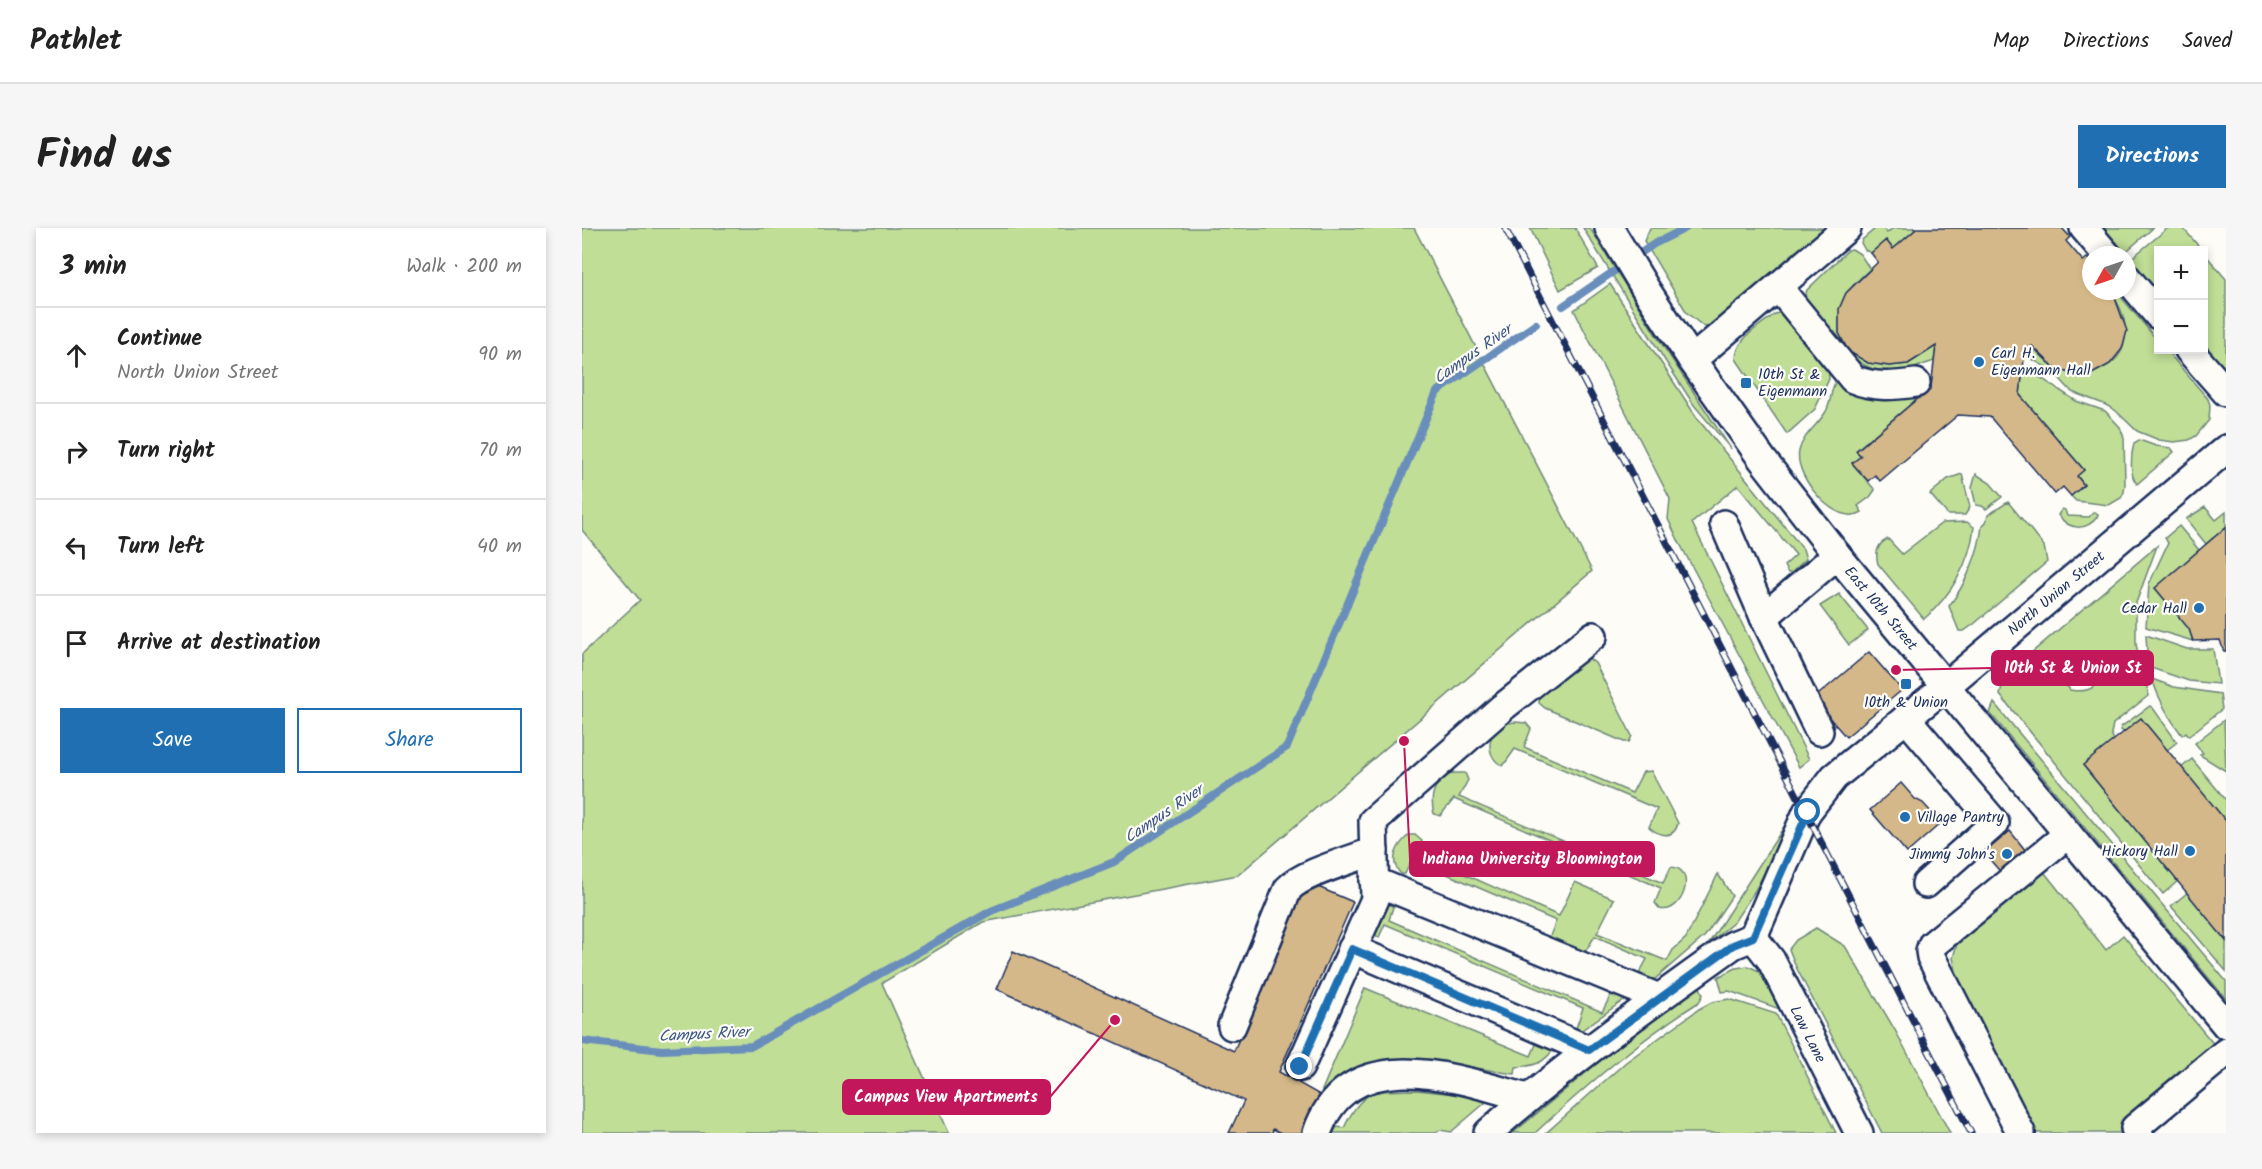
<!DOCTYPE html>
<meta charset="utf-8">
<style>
:root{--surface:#fff;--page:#f6f6f6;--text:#222;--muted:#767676;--line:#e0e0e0;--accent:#1f6fb2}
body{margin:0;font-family:Kalam,sans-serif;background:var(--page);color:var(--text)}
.controls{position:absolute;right:18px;top:18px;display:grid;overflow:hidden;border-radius:0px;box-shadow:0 3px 9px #0003}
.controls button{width:54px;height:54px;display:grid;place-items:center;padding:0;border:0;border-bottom:2px solid var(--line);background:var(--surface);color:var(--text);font:30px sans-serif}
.compass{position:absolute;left:1500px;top:18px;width:54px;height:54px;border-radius:50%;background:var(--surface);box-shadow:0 3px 9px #0003;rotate:230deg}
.stop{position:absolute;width:18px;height:18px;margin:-14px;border:4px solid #1f6fb2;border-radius:50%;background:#fff}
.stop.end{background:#1f6fb2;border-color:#fff;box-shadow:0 2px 6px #0008}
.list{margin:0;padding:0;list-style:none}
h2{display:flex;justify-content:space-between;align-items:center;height:78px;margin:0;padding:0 24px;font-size:26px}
h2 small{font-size:20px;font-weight:400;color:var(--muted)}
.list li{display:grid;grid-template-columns:39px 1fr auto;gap:18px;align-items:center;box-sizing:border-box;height:96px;padding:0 24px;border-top:2px solid var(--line)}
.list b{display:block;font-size:22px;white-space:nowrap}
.list p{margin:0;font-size:20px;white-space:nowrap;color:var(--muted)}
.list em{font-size:20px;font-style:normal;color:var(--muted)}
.actions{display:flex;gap:12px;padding:18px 24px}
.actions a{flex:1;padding:14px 0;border:2px solid var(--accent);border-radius:0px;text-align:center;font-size:21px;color:var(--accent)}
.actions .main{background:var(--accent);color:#fff}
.icon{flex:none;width:33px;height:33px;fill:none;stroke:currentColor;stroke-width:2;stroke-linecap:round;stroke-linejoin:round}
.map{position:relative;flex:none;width:1644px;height:905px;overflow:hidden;border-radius:0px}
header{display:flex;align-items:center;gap:36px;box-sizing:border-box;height:84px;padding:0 30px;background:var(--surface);border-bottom:2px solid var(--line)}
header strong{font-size:28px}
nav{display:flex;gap:33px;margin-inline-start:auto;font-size:21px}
.intro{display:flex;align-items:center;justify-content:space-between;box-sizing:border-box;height:144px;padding:0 36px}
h1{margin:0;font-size:42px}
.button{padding:15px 27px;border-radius:0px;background:var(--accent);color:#fff;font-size:21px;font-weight:700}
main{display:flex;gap:36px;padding:0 36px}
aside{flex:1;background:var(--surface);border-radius:0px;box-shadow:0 3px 9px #0003}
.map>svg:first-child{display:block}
</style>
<header>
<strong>Pathlet</strong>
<nav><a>Map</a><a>Directions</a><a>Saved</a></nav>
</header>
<div class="intro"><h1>Find us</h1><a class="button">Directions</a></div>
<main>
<aside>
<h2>3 min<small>Walk · 200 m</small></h2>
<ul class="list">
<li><svg class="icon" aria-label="ahead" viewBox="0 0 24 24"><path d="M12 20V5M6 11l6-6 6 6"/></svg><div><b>Continue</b><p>North Union Street</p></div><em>90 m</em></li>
<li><svg class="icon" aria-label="right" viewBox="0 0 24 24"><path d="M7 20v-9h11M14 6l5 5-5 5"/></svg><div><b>Turn right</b></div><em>70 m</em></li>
<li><svg class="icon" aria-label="left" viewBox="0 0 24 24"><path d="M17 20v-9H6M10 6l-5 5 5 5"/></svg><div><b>Turn left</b></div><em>40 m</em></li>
<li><svg class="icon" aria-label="arrive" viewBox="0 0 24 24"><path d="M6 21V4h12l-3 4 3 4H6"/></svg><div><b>Arrive at destination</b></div></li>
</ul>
<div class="actions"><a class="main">Save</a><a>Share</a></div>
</aside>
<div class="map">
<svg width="1644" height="905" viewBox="0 0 1644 905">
<rect width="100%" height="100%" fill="#fdfcf7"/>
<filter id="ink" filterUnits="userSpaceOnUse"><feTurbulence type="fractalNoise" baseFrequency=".0167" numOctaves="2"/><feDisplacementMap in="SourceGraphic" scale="12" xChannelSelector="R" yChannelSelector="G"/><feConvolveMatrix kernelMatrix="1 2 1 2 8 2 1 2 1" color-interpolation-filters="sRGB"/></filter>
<g filter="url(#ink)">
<!-- green -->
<g fill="#c0de96" stroke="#6e867a" stroke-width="1.5">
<path d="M0 0H832L1010 343 656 647 401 694 300 755 367 905H0V426L58 372 0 302Z"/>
<path d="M948 0H993L1016 40 978 62Z"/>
<path d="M1001 0H1008L1074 107 1149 221 1112 177 1084 134Z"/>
<path d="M1068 0H1239L1243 4 1132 96 1122 99 1105 85 1062 13Z"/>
<path d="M1294 0H1301L1305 5 1311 0H1332L1333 2 1311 21 1304 12 1289 25 1283 22 1279 15 1280 12Z"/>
<path d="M1518 0H1571L1540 27Z"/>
<path d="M1586 0H1601L1620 22H1576V69L1546 33Z"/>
<path d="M1270 21 1278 26 1288 41C1263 64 1256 70 1257 105L1286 135 1307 138 1326 136 1354 118 1352 133C1342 136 1332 141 1322 143 1275 153 1246 104 1221 73L1225 62 1266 22Z"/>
<path d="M1622 25 1644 51V148L1622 121Z"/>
<path d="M1028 56 1115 190 1221 321 1224 331 1209 345H1206L1202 338 1214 327 1156 257 1110 295 1227 531 1217 539 1097 314 1086 291 1088 271 992 82Z"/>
<path d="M1527 63H1534L1576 113V122H1584L1626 171 1628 177 1627 192 1614 208 1607 212 1592 214 1577 212 1555 203 1533 182 1522 176 1490 164 1470 142 1442 127 1443 123 1450 118C1457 125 1465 136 1474 139 1483 143 1497 146 1506 146 1512 146 1518 142 1523 139 1553 123 1546 85 1527 63Z"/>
<path d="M1197 85 1208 91 1246 137 1247 151 1233 181 1205 206 1154 131C1154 110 1178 98 1193 86Z"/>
<path d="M1441 138 1494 173 1523 183 1538 199 1542 210 1543 256 1542 264 1539 270 1527 277 1494 273 1489 268 1502 257 1495 248 1502 242 1438 167Z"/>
<path d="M1255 151 1335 171 1274 222 1279 228 1270 235 1293 262 1288 269 1276 278 1280 284C1276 286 1271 288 1267 287 1244 286 1212 245 1217 223 1220 208 1235 198 1243 185 1250 175 1248 160 1255 151Z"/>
<path d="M1557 212 1574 218 1589 220 1592 224 1555 256C1547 248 1549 226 1552 215Z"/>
<path d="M1380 246 1388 279 1383 287H1366L1348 266 1366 251Z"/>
<path d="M1394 246 1408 255 1420 269 1404 281 1400 278 1394 277 1390 260Z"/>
<path d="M1426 274 1462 318 1465 334 1392 396 1382 403H1377L1367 378C1384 356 1397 325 1400 298L1404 294 1406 287Z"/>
<path d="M1623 279 1634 292 1644 284V299L1624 316 1604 291Z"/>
<path d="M1480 281 1483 282 1485 288 1507 289 1512 284 1516 286V288C1504 304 1487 302 1476 287Z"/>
<path d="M1385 294 1392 299C1388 335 1369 368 1342 391L1296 336C1293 325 1295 316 1306 311L1320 326 1360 295Z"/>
<path d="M1597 298 1617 322 1574 360 1607 401 1611 413 1564 399 1567 356 1586 315 1583 310Z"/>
<path d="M1575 318 1554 375V416L1558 436C1513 418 1471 423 1428 443Z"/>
<path d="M1257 366 1286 402 1267 417 1238 378Z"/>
<path d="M1564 407 1605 421H1631L1636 456 1607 453 1566 439Z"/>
<path d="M1003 428 1013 435 1050 508 1047 514H1042L963 480 957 475V467Z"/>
<path d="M1475 436 1476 446 1488 462C1511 466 1517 457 1521 436 1540 441 1567 443 1566 468L1531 496 1529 506 1532 512 1501 537 1596 653 1581 666 1418 467 1420 458 1426 453 1433 455 1453 444Z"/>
<path d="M1570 451 1592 459 1638 466 1640 481 1607 508 1604 504 1600 507C1586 489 1577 472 1570 451Z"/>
<path d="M1412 475 1644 753V771L1408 485Z"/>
<path d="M1568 478 1571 480 1595 514 1585 522 1559 490 1542 504 1539 502V499Z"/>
<path d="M1642 492 1644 543 1618 527 1621 525 1613 515Z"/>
<path d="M933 494 944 495 949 501 942 519 1050 565 1061 544 1069 543 1096 595C1092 612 1077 608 1067 599L1075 581 933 521 921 538C905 531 903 508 919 498 923 495 928 495 933 494Z"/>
<path d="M1610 531 1644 572V593L1599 540Z"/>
<path d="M872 545H883L886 552 877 569 1081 655 1089 639C1116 640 1101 687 1078 681L1073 675 1079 660 872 571 858 588 852 586C847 566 852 552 872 545Z"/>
<path d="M1205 594 1209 597 1172 664 1152 694 1127 715Z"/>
<path d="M827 607H833L840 613 837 626 977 688 993 654 1032 671 1015 705 1085 733 1091 722 1104 710 1136 646 1150 668 1123 708 1073 751 1066 752 1059 749 1058 744 1065 731 1013 708 1001 727 966 713 974 693 830 631 823 646H819C806 633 815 617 827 607Z"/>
<path d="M1459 640 1524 722 1541 707 1634 819 1545 905H1455L1376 751 1371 730 1376 711Z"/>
<path d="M1605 665 1644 713V743L1589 678Z"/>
<path d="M805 674 811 679 807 692 1020 784 1029 767 1036 766 1042 772 997 804 994 800 1001 780 803 696 797 709 793 708 791 705Z"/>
<path d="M1234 700 1263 718 1313 802 1368 905H1300L1214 739 1207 721 1214 712Z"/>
<path d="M1166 738 1184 746 1266 905H1261L1198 781 1147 763 1140 764 1136 749 1154 740Z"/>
<path d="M1118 759 1121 767 1117 774C1057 812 1005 857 953 905H931L1053 804 1084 781Z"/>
<path d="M783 760 949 828 955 814 972 821C961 836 952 838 934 839L933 846C886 840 821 822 777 839 763 844 751 859 743 870L738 867Z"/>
<path d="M1147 771 1194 786 1254 905H964L1044 834 1117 781 1130 774Z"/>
<path d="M834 862 893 868 899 870 903 875 869 904 858 902 854 905H751L755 899 762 900C781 859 793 863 834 862Z"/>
</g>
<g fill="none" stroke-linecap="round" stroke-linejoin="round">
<!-- stream -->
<g stroke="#698ebb" stroke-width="8">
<path d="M981 78 1072 16 1104 0"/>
<path d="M0 813 80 822 170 818 409 683 532 634 705 519 855 164 954 96"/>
</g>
</g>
<!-- building -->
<g fill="#d5b889" stroke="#1b2f5e" stroke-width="1.5">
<path d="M1332 0H1480L1488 9 1484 13 1501 33 1505 30 1509 34V63H1527L1533 70 1545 103 1540 121 1528 136 1508 147 1490 146 1472 139 1450 118 1443 123 1438 167 1502 242 1495 248 1502 257 1489 268 1481 259 1473 266 1408 189 1376 187 1298 253 1293 247 1286 253 1270 235 1279 228 1274 223 1349 159 1354 118 1326 136 1307 138 1286 135 1266 123 1257 105V81L1264 65 1296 34 1289 25 1304 12 1311 21 1333 2Z"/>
<path d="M1644 299V424H1642L1638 412 1611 413 1607 401 1573 360Z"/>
<path d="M1287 424 1320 462 1264 509 1231 471Z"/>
<path d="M1559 490 1644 593V713L1501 537Z"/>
<path d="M1319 555 1333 571 1341 575 1359 595 1325 625 1288 582Z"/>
<path d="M1428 603 1448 628 1423 649 1402 625Z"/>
<path d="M722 653 771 674 697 844 738 867 722 905H699L691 901 690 905H647L662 873 415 761 431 723 652 823Z"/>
</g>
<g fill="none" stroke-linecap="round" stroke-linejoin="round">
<defs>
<g id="minor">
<path d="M1027 0 1065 63 1110 132 1180 231 1255 327 1644 797"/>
<path d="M1502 0 1525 27"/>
<path d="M1545 50 1576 87"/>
<path d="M1196 59 1271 151C1293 160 1311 158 1334 155"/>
<path d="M1607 122 1644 164"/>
<path d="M1110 132 1265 0"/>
<path d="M1142 296 1182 389 1237 503"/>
<path d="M1182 389 1255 327"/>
<path d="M1324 490 1413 595 1344 656"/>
<path d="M792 653 1077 770"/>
<path d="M1171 709 1189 732 1277 905"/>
<path d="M770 721 1007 822"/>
<path d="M650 798 706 661C720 645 770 632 792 623"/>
<path d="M718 839 793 671 791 593 921 479 1011 408"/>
<path d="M735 905C767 811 877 851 945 870"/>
<path d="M906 905C983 837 1067 777 1151 717L1171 709 1225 584 1252 549 1364 458 1644 221"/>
<path d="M1439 905 1349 729 1348 723 1350 717 1486 606"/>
<path d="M1557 905 1553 900 1644 824"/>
</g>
</defs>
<!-- minor casing -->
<use href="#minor" stroke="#1b2f5e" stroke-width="32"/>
<!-- minor -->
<use href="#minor" stroke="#fdfcf7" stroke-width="27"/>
<defs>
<path id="rail" d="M923 0 1389 905"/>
</defs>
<!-- rail casing -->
<use href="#rail" stroke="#1b2f5e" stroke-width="7"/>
<!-- rail -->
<use href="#rail" stroke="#fdfcf7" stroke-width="4.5" stroke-dasharray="14" stroke-linecap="butt"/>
</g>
</g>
<g fill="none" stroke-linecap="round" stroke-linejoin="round" filter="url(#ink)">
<!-- route -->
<path stroke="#1f6fb2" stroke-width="8" d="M718 839 770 721 1007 822 1151 717 1171 709 1226 584"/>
</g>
<!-- markers -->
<g fill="#1f6fb2" stroke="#fdfcf7" stroke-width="2">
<circle cx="1397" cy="134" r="6"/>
<rect x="1158" y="149" width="12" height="12" rx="3"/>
<circle cx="1617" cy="380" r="6"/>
<rect x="1318" y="450" width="12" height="12" rx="3"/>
<circle cx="1323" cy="589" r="6"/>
<circle cx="1608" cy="623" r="6"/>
<circle cx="1425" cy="626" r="6"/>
</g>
<g text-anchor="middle" stroke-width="4.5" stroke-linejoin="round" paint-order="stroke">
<!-- poi labels -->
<g font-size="15" fill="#1b2f5e" stroke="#fdfcf7" text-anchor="start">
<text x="1409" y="130">Carl H.<tspan x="1409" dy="17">Eigenmann Hall</tspan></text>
<text x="1176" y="151">10th St &amp;<tspan x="1176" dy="17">Eigenmann</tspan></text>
<text x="1605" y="385" text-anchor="end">Cedar Hall</text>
<text x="1324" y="479" text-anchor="middle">10th &amp; Union</text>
<text x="1335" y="594">Village Pantry</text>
<text x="1596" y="628" text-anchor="end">Hickory Hall</text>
<text x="1413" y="631" text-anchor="end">Jimmy John's</text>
</g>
<!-- street labels -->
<g font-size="15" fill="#1b2f5e" stroke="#fdfcf7">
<text transform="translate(1474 365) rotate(-40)" y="5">North Union Street</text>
<text transform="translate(1299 380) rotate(50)" y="5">East 10th Street</text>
<text transform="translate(1226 806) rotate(63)" y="5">Law Lane</text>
</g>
<!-- water labels -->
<g font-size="16" font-style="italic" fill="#3c5685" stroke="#fdfcf7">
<text transform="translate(890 125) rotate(-35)" y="6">Campus River</text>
<text transform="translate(581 585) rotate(-34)" y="6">Campus River</text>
<text transform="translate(122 805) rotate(-3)" y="6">Campus River</text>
</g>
</g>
<!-- callouts -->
<path fill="none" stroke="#c2185b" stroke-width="2" d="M1314 442L1410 440M822 513L828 631M533 792L468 869"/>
<g fill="#c2185b" stroke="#fdfcf7" stroke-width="2">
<circle cx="1314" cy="442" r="6"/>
<circle cx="822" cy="513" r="6"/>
<circle cx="533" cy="792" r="6"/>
</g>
<g fill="#c2185b" stroke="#c2185b" stroke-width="2">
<rect x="1410" y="423" width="161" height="34" rx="6"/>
<rect x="828" y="614" width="244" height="34" rx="6"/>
<rect x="261" y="852" width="207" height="34" rx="6"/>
</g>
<g font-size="16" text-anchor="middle" font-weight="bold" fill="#fff">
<text x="1491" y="445">10th St &amp; Union St</text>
<text x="950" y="636">Indiana University Bloomington</text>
<text x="364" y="874">Campus View Apartments</text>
</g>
</svg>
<div class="controls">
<button>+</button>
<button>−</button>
</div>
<svg class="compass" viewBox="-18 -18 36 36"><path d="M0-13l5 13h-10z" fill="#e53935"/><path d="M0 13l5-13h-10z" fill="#767676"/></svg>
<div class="stop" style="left:1226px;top:584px"></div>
<div class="stop end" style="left:718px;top:839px"></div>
</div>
</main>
